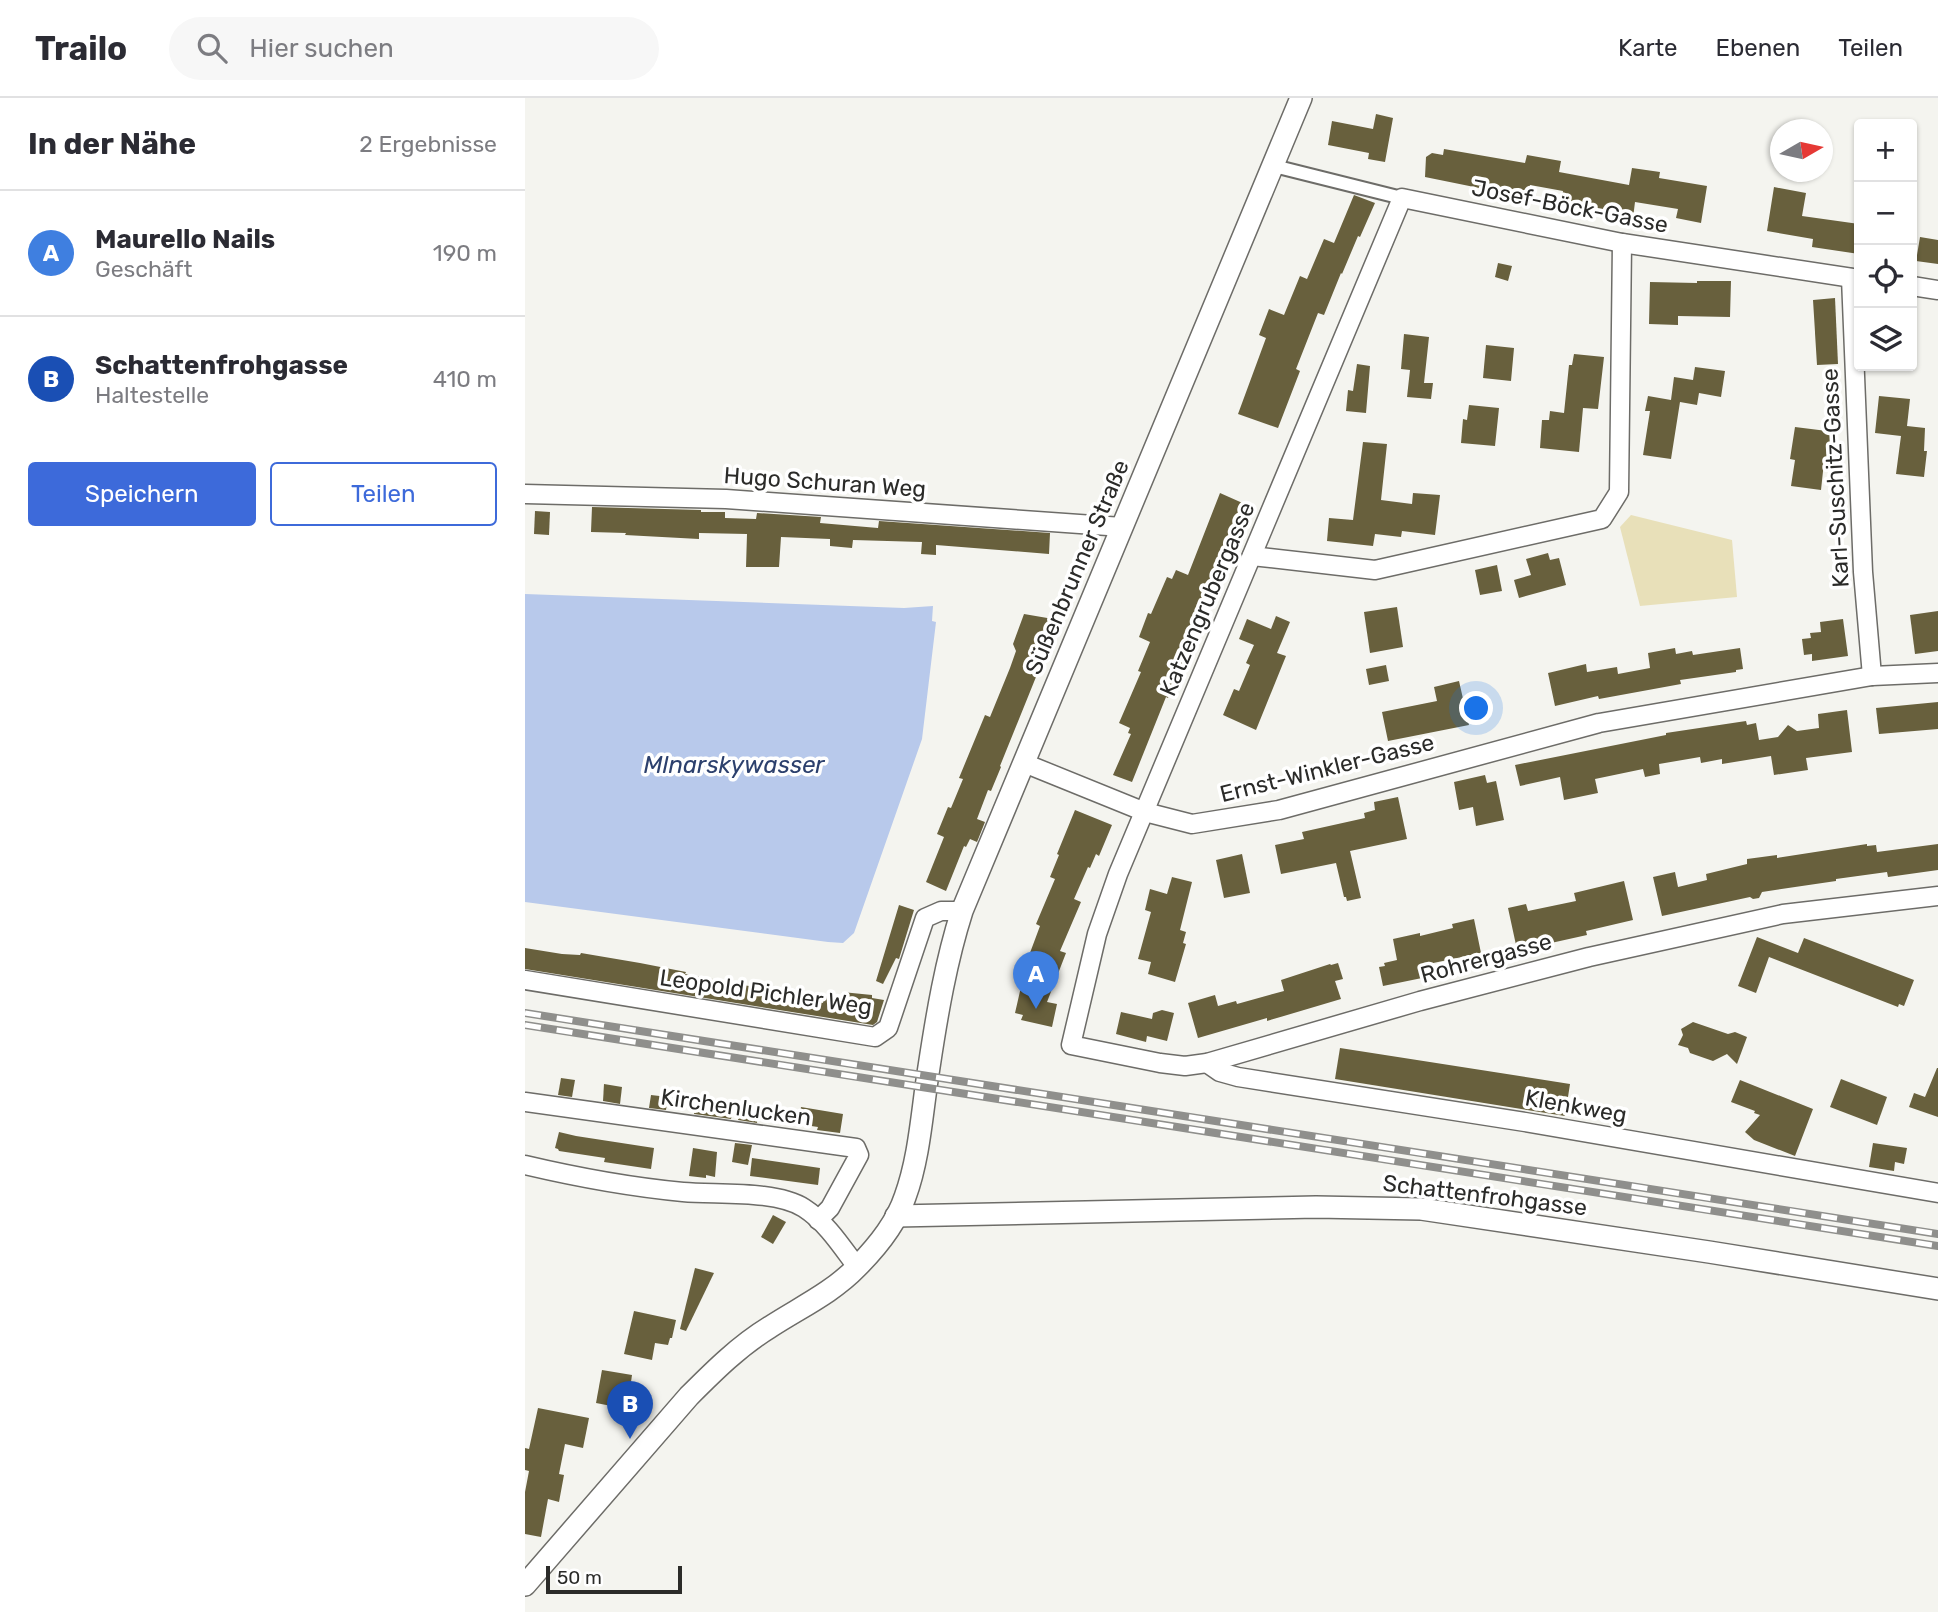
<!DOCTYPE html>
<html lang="de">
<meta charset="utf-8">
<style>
:root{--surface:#fff;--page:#f7f7f7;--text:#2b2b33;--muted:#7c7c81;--line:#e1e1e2;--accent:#3d6ada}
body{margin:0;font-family:Rubik,sans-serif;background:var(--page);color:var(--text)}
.controls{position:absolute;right:21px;top:21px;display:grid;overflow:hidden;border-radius:7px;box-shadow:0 2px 5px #0004}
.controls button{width:63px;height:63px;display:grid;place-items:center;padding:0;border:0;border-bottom:2px solid var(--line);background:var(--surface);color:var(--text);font:35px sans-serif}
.compass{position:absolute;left:1245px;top:21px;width:63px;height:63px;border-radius:50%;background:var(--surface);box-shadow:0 2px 5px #0004;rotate:81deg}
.scale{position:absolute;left:21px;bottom:18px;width:136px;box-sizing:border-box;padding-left:7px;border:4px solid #2b2b29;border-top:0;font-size:19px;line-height:24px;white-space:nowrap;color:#2b2b29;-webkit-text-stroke:5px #fff;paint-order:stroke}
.you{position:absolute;left:952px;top:611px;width:24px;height:24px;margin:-18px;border:5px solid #fff;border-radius:50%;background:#1a73e8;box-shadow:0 0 0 10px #1a73e833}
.badge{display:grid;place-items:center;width:46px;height:46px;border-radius:50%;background:var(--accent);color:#fff;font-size:23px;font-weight:700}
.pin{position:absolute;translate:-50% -58px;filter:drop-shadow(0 2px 4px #0008)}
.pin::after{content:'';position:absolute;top:37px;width:24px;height:21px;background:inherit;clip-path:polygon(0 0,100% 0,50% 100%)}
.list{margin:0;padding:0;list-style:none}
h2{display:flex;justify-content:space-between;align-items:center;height:91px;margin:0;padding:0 28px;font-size:30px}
h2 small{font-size:23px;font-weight:400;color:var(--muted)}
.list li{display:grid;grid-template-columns:46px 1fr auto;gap:21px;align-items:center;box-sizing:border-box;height:126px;padding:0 28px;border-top:2px solid var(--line)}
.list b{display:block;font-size:26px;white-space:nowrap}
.list p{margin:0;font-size:23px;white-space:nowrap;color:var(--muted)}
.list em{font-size:23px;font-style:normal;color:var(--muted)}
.actions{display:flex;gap:14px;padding:21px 28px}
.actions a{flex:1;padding:16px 0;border:2px solid var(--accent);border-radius:7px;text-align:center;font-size:24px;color:var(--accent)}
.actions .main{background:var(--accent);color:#fff}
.icon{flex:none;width:38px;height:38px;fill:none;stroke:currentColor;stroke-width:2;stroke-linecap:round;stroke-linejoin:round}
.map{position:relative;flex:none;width:1413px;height:1514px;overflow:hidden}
header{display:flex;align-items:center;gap:42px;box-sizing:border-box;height:98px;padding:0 35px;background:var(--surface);border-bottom:2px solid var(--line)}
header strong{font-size:33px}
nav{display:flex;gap:38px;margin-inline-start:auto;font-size:24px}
.search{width:490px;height:63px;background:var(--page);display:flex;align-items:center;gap:18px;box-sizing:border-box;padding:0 24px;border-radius:38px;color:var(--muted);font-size:26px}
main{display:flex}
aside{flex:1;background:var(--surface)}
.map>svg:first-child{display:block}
</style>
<header>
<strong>Trailo</strong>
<div class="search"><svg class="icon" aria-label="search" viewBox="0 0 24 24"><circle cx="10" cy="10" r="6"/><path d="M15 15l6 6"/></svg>Hier suchen</div>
<nav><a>Karte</a><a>Ebenen</a><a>Teilen</a></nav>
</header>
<main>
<aside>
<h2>In der Nähe<small>2 Ergebnisse</small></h2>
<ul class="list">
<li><span class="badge" style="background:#3f7fe0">A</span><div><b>Maurello Nails</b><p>Geschäft</p></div><em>190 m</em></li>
<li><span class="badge" style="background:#1a4fb4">B</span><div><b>Schattenfrohgasse</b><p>Haltestelle</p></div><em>410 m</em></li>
</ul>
<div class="actions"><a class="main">Speichern</a><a>Teilen</a></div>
</aside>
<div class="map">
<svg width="1413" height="1514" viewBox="0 0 1413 1514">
<rect width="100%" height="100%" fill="#f4f4ef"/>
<!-- green -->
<path fill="#e8e0b9" d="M1106 417 1207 442 1212 499 1115 508 1095 429Z"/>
<!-- water -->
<path fill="#b8c9eb" d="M0 496 379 510 408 508 407 523 411 524 397 641 329 835 318 845 303 844 0 804Z"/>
<!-- building -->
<g fill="#68603d">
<path d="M851 16 868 20 860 64 843 61 844 55 803 47 807 23 848 31Z"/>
<path d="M919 51 1000 65 1002 57 1036 63 1034 74 1104 87 1107 70 1135 74 1134 80 1182 88 1176 125 1151 120 1153 111 1110 104 1108 120 1042 109 1043 103 1037 102 1038 93 1005 87 1003 100 900 79 901 59 907 55 918 57Z"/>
<path d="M1249 89 1281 95 1277 118 1334 126V156L1287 149 1288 141 1242 133Z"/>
<path d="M829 97 850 105 835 139 833 138 817 176 816 175 799 217 793 215 771 271 775 273 753 330 713 316 741 240 734 237 744 211 759 217 775 178 782 181 799 141 809 145Z"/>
<path d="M1395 139 1413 142V166L1391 163Z"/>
<path d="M973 165 987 168 983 183 970 179Z"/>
<path d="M1172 183H1206L1205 219 1153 218V227L1124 226 1125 184 1172 185Z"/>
<path d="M1310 200 1313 266 1292 267 1288 202Z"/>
<path d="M879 236 904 239 899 285H908L906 301 882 299 885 272 876 271Z"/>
<path d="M961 247 989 250 986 283 958 280Z"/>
<path d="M1049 256 1079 259 1073 311 1058 310 1054 354 1015 350 1017 322H1024L1025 313 1039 315 1044 267H1047Z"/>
<path d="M832 266 845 268 841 315 821 313 823 292 828 293Z"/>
<path d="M1170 269 1200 273 1196 299 1174 295 1172 307 1155 304 1146 361 1118 357 1125 313H1120L1123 298 1146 302 1149 279 1168 282Z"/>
<path d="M1354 298 1385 301 1382 328 1400 330 1399 353H1402L1399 379 1371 376 1376 338 1350 335Z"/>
<path d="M944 307 974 310 970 348 936 345 938 321 942 322Z"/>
<path d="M1270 329 1310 334 1306 365 1299 364 1296 392 1266 388 1270 362 1265 361Z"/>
<path d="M838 344 862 346 856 402 887 406 888 395 915 397 910 437 877 433 876 439 850 436 848 448 802 443 804 420 828 422Z"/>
<path d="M695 395 722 407 679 505 676 504 664 532 671 535 643 600 641 599 607 684 588 677 606 636 603 635 605 630 594 625 616 574 613 573 625 544 614 539 623 515 626 516 642 479 647 481 651 472 663 477Z"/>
<path d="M67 409 176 412V414H200V420L231 421 232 415 296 419 295 425 353 430 354 423 525 435 524 456 411 447V457L396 456 397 444 328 442 327 450 305 448V441L256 439 254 469H221L222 436 174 435V441L100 437 101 435 66 434Z"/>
<path d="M10 413 25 414 24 437 9 436Z"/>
<path d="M1023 455 1025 462 1034 460 1041 487 994 500 989 482 1006 477 1001 461Z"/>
<path d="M972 467 977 493 955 497 950 472Z"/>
<path d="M872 509 878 549 845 555 839 514Z"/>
<path d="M1413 513V553L1390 556 1385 517Z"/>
<path d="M499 516 534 522 475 668 476 669 466 693 463 692 452 721 460 724 452 744 445 741 441 749 439 748 421 793 401 784 419 739 412 736 423 709 426 710 438 681 434 680 460 617 465 619 485 570 491 553 488 546Z"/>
<path d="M751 518 765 524 752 555 761 558 731 632 698 617 709 591 714 593 725 567 721 565 729 547 714 541 722 521 746 531Z"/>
<path d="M1318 521 1323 558 1287 563V556L1279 557 1277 541 1286 540 1285 535 1296 534 1295 524Z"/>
<path d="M1150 550 1151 556 1167 553 1168 557 1215 550 1218 571 1211 572V574L1155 582 1156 586 1074 601 1073 598 1030 608 1023 575 1061 566 1062 574 1092 569 1093 576 1125 570 1123 555Z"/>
<path d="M861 567 864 583 844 587 841 571Z"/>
<path d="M934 583 944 627 863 643 857 614 912 603 909 589Z"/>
<path d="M1413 604V631L1354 636 1351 610Z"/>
<path d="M1322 612 1327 654 1281 660 1283 672 1249 677 1246 658 1197 666V661L1176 665 1175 659 1134 666 1135 676 1120 679 1118 671 1070 681 1073 695 1039 702 1035 679 995 688 990 667 1141 637V635L1221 623 1222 627 1231 625 1234 642 1253 639 1263 627 1272 633 1294 630 1293 616Z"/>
<path d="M960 677 962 685 971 683 979 722 951 728 948 709 934 712 929 684Z"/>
<path d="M873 699 882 741 825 753 836 800 822 803 821 799H819L811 765 756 776 750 747 779 741 777 734 840 720 839 715 850 712 849 704Z"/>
<path d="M550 712 587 727 574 758 571 756 565 770 563 769 549 801 556 804 535 853 541 855 522 904 532 906 527 929 496 922 498 917 490 915 498 880 496 879 515 828 511 826 530 781 525 779 534 757 532 756Z"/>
<path d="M1342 746V748L1351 747 1352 754 1413 746V772L1363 779 1362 774 1311 781V783L1237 794 1234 800 1228 801 1225 799 1137 818 1128 779 1150 774 1153 789 1182 782 1181 776 1222 766V761L1252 757V760Z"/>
<path d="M717 756 725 795 699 800 691 762Z"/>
<path d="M647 779 667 784 655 832 661 834 658 845 661 846 650 884 623 876 626 864 613 861 626 814 620 812 625 791 642 796Z"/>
<path d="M1099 783 1108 822 1061 833 1062 837 1026 845 1025 840 991 847 983 810 1001 806 1003 813 1051 803 1049 795Z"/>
<path d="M374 807 389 812 374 861 371 860 358 886 351 883Z"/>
<path d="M949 821 956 855 894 868 897 880 858 888 854 869 860 868 859 865 872 862 868 841 895 835V838L928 830 927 826Z"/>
<path d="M1232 839 1273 855 1279 840 1389 882 1379 908 1374 906 1373 909 1244 859 1231 895 1213 888Z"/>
<path d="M0 850 37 856 55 857 56 855 115 865 161 874 160 876 188 881V883L269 894 268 900 298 905 299 898 316 900 317 894 347 897V900L359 902 352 924 348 927 0 871Z"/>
<path d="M813 865 818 881 810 883 816 901 742 923V920L673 940 663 905 690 897 693 908 711 903 712 906 759 893 756 882 805 866 806 867Z"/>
<path d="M637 912 649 915 642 943 622 938 621 944 591 936 596 914 627 921 628 915Z"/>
<path d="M1168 924 1203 936 1210 934 1222 939 1212 966 1202 956 1188 963 1165 955 1163 950 1153 947 1158 937 1156 931Z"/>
<path d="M815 950 1045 986 1040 1018 810 981Z"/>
<path d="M1412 970H1413V1019L1384 1009 1389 995 1400 999Z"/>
<path d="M36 980 50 982 47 999 33 997Z"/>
<path d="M1316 981 1362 999 1352 1027 1305 1009Z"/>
<path d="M1215 982 1288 1011 1270 1058 1229 1042 1220 1034 1235 1017 1229 1015 1230 1013 1206 1004Z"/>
<path d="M79 986 97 989 95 1006 78 1003Z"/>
<path d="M126 997 143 999 141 1012 124 1010Z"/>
<path d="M172 998 210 1005 206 1021 169 1016Z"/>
<path d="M276 1009 318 1016 315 1035 292 1032 293 1029 273 1026Z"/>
<path d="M215 1013 233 1015 232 1025 213 1022Z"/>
<path d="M34 1034 51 1038 129 1050 126 1071 79 1064 80 1060 34 1053 33 1051 30 1050Z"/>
<path d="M210 1045 227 1047 223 1067 207 1064Z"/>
<path d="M1348 1045 1382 1050 1379 1066 1370 1064 1369 1073 1344 1069Z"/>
<path d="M168 1050 192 1054 190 1079 181 1077V1080L164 1078Z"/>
<path d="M227 1060 295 1070 293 1087 225 1078Z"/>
<path d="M248 1117 261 1124 248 1146 236 1139Z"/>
<path d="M170 1170 189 1175 161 1233 155 1231Z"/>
<path d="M109 1213 151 1222 147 1240H145L143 1247 130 1245 127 1262 99 1256Z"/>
<path d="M77 1272 107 1277 102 1311 71 1305Z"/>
<path d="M13 1310 64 1320 58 1350 40 1346 34 1376 39 1377 34 1404 23 1401 16 1439 0 1436V1394L4 1373 0 1372V1350L4 1351Z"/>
</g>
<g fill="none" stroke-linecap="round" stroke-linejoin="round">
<defs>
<path id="pedestrian" d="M749 68 877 100"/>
<g id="minor">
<path d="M1326 180 1338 474 1347 578"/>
<path d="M1334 181 1097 145 877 100 593 776 572 836 546 947 635 965 660 968 682 965 895 903 1064 859 1258 816 1413 798"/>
<path d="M1387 188 1413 192"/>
<path d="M0 396 201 401 597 429"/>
<path d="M727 458 850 472 1077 421 1094 394 1097 145"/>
<path d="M499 665 620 714 667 726 754 712 1074 625 1347 578 1413 575"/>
<path d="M0 882 350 939 363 930 400 820 416 813H437"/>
<path d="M682 965 695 974 713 979 1000 1024 1413 1095"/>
<path d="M0 1004 331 1050 334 1057 305 1110 293 1122"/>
<path d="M0 1067C51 1079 105 1089 158 1094 192 1097 251 1092 279 1110 301 1124 317 1149 332 1169"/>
</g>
<g id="tertiary">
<path d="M371 1118 791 1109 896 1111 1184 1154 1413 1191"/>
<path d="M0 1487 164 1298C189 1273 214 1248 245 1229 274 1210 307 1195 332 1169 352 1149 371 1126 380 1099 395 1058 397 1012 404 969 412 916 421 863 437 813L776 0"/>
</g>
</defs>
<!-- pedestrian casing -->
<use href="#pedestrian" stroke="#6d6c68" stroke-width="16"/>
<!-- minor casing -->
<use href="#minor" stroke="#6d6c68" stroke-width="21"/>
<!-- tertiary casing -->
<use href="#tertiary" stroke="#6d6c68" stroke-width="24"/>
<!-- pedestrian -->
<use href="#pedestrian" stroke="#fff" stroke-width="12"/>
<!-- minor -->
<use href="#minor" stroke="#fff" stroke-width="18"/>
<!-- tertiary -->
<use href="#tertiary" stroke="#fff" stroke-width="21"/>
<defs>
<g id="rail">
<path d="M0 915 1413 1136"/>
<path d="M0 927 1413 1148"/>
</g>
</defs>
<!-- rail casing -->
<use href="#rail" stroke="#8f8f8c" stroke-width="8"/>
<!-- rail -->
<use href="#rail" stroke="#fff" stroke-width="5" stroke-dasharray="16" stroke-linecap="butt"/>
</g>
<g text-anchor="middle" stroke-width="7" stroke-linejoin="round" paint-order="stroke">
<!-- street labels -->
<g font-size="23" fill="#2b2b29" stroke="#fff">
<text transform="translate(1045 108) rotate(11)" y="8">Josef-Böck-Gasse</text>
<text transform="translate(1310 380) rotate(-93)" y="8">Karl-Suschitz-Gasse</text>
<text transform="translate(300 384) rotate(4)" y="8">Hugo Schuran Weg</text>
<text transform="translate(552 469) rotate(-67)" y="8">Süßenbrunner Straße</text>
<text transform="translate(682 501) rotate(-67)" y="8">Katzengrubergasse</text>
<text transform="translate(802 670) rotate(-14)" y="8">Ernst-Winkler-Gasse</text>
<text transform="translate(961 860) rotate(-15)" y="8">Rohrergasse</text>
<text transform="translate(241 894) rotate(8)" y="8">Leopold Pichler Weg</text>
<text transform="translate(1051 1008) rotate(10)" y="8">Klenkweg</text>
<text transform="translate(211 1009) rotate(8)" y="8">Kirchenlucken</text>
<text transform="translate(960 1097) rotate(7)" y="8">Schattenfrohgasse</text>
</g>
<!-- water labels -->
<g font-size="24" font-style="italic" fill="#2c406d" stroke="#fff">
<text x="209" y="675">Mlnarskywasser</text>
</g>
</g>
</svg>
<div class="controls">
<button>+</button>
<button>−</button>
<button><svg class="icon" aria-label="locate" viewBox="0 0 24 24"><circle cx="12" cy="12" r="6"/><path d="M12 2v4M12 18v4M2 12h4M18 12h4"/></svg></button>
<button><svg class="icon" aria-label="layers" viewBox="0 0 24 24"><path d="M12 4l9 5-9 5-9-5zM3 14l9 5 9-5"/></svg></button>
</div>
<svg class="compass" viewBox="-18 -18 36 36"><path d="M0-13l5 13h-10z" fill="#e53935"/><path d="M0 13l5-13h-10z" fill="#7c7c81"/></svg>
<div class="scale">50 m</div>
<div class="you"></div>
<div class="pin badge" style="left:511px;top:911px;background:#3f7fe0">A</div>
<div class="pin badge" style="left:105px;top:1341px;background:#1a4fb4">B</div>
</div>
</main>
